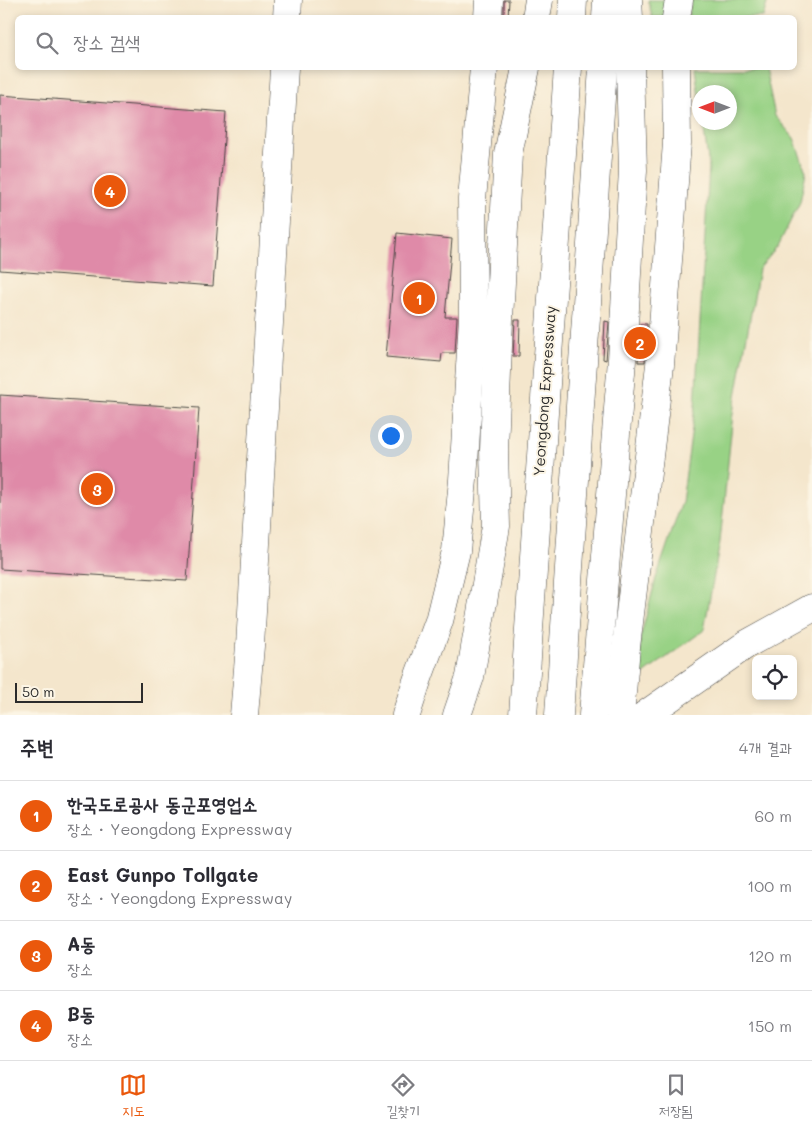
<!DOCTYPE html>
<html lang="ko">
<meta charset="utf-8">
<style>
:root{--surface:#fff;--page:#f7f7f7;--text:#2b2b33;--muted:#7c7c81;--line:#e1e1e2;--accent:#ea580c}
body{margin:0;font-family:Mali,"Poor Story",sans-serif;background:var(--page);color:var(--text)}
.controls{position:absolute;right:15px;bottom:15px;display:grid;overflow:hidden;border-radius:8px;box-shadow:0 2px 8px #0003}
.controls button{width:45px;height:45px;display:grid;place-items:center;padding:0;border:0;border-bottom:1px solid var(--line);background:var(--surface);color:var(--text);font:25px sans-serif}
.compass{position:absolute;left:692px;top:85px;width:45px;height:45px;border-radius:50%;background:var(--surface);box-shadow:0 2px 8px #0003;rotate:270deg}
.scale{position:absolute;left:15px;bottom:12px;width:128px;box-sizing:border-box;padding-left:5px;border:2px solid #2b2b2b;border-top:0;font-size:14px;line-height:18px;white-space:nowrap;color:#2b2b2b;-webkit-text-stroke:4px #fcf5e5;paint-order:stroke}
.you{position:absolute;left:390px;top:435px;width:18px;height:18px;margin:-12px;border:4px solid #fff;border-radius:50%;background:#1a73e8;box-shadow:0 0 0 8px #1a73e833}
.badge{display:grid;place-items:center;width:32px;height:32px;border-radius:50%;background:var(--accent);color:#fff;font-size:16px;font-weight:700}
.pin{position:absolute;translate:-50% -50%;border:2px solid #fff;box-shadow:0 1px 5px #0006}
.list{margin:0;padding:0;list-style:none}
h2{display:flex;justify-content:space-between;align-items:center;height:65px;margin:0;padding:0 20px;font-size:21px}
h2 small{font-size:16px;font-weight:400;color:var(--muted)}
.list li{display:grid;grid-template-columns:32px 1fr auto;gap:15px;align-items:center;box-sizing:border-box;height:70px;padding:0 20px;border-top:1px solid var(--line)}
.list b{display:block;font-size:19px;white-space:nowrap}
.list p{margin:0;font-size:16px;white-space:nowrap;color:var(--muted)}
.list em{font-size:16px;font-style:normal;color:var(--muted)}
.icon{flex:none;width:28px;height:28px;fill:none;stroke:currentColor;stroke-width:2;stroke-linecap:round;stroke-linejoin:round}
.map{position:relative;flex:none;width:812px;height:715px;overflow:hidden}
.search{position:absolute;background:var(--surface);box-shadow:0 2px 8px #0003;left:15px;right:15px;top:15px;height:55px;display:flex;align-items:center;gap:12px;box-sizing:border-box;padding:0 18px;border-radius:8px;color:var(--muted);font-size:19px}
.sheet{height:345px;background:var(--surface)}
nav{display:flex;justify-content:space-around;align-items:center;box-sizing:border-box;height:70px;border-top:1px solid var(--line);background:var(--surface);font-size:14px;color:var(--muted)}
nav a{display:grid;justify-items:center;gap:2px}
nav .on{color:var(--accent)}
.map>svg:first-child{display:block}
</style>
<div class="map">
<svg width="812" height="715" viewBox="0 0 812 715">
<rect width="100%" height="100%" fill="#fcf5e5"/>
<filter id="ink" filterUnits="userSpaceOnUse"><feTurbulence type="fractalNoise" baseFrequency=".02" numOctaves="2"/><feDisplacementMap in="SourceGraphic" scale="10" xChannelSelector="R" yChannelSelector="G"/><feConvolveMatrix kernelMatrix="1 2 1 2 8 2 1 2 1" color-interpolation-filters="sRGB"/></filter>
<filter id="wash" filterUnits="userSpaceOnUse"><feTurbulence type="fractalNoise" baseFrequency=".0096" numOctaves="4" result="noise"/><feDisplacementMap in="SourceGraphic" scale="20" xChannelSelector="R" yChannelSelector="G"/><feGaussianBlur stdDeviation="1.12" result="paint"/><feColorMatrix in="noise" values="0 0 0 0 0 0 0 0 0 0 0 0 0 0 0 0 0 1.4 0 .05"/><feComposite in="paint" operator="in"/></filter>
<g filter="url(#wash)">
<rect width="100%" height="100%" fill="#f4e6cc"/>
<!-- green -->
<g fill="#98d285" stroke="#627e58">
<path d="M648 0H670L667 17H652Z"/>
<path d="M691 0H768L763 17 688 18Z"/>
<path d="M695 68H765L775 116 794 138 806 172 800 202 778 246 759 269 733 413 720 542 704 630 641 676 640 639 656 578 682 502 695 406 709 167 703 123 730 122V92H700L699 98Z"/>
</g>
<g id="blocks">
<!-- building -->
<g fill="#df8aa8">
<path d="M504 0H509L508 18H504Z"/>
<path d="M0 95 226 112 213 286 0 270Z"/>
<path d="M397 233 452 239 445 317H457L455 353H442L441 362 386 357Z"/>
<path d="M515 320H520L519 356H513Z"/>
<path d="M605 321 609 322 606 360 603 359Z"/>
<path d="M640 324H647L645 362H638Z"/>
<path d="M0 395 199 408 187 581 0 569Z"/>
</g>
</g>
</g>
<g filter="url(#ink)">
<use href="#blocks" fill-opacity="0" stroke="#494743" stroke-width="1"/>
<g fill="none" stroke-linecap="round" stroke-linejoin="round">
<defs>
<g id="secondary">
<path d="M287 18 288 0"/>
<path d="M244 715 250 646 284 68"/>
<path d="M645 715 747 644 812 608"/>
</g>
<g id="highway">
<path d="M628 0 629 18"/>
<path d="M488 18 489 0"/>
<path d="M536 18 539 0"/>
<path d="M572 18 573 0"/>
<path d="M606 18 607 0"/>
<path d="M676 18 679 0"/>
<path d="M406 715 417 681 439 621 456 551 463 480 473 318 472 199 484 68"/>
<path d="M457 715 470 677 496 526 494 450 499 319 508 154 526 68"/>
<path d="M523 715 568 68"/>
<path d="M559 715 603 68"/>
<path d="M593 715 622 360 633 170 630 68"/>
<path d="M620 715 626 647 660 365 677 143 676 68"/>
</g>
</defs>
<!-- secondary casing -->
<use href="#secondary" stroke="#494743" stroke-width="29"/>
<!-- highway casing -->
<use href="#highway" stroke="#494743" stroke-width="29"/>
<!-- secondary -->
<use href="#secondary" stroke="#fff" stroke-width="28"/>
<!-- highway -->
<use href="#highway" stroke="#fff" stroke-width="28"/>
</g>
</g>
<g text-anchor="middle" stroke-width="4" stroke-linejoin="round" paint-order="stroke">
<!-- street labels -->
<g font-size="15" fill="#2b2b2b" stroke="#fcf5e5">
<text transform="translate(545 391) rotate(-86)" y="5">Yeongdong Expressway</text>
</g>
</g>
</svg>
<div class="controls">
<button><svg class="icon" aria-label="locate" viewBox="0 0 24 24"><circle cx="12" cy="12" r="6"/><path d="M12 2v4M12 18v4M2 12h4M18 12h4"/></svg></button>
</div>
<svg class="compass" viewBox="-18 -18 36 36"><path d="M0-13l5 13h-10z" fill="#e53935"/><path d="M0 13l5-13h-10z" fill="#7c7c81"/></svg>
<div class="scale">50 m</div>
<div class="you"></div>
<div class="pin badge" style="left:419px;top:298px">1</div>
<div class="pin badge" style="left:640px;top:343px">2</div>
<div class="pin badge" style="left:97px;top:489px">3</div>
<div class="pin badge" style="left:110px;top:191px">4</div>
<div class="search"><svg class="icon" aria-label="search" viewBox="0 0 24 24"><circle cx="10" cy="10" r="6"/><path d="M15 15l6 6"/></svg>장소 검색</div>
</div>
<section class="sheet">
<h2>주변<small>4개 결과</small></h2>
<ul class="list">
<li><span class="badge">1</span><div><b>한국도로공사 동군포영업소</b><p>장소 · Yeongdong Expressway</p></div><em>60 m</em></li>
<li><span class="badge">2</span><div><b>East Gunpo Tollgate</b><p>장소 · Yeongdong Expressway</p></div><em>100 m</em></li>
<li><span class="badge">3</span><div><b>A동</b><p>장소</p></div><em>120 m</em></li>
<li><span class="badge">4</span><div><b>B동</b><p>장소</p></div><em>150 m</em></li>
</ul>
</section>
<nav>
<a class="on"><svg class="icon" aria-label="map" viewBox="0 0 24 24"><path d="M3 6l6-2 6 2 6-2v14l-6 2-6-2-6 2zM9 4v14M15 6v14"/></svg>지도</a>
<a><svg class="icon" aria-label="directions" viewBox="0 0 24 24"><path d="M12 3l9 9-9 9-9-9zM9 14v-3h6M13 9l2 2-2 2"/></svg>길찾기</a>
<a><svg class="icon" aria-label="saved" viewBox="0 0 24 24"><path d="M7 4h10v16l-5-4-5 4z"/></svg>저장됨</a>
</nav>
